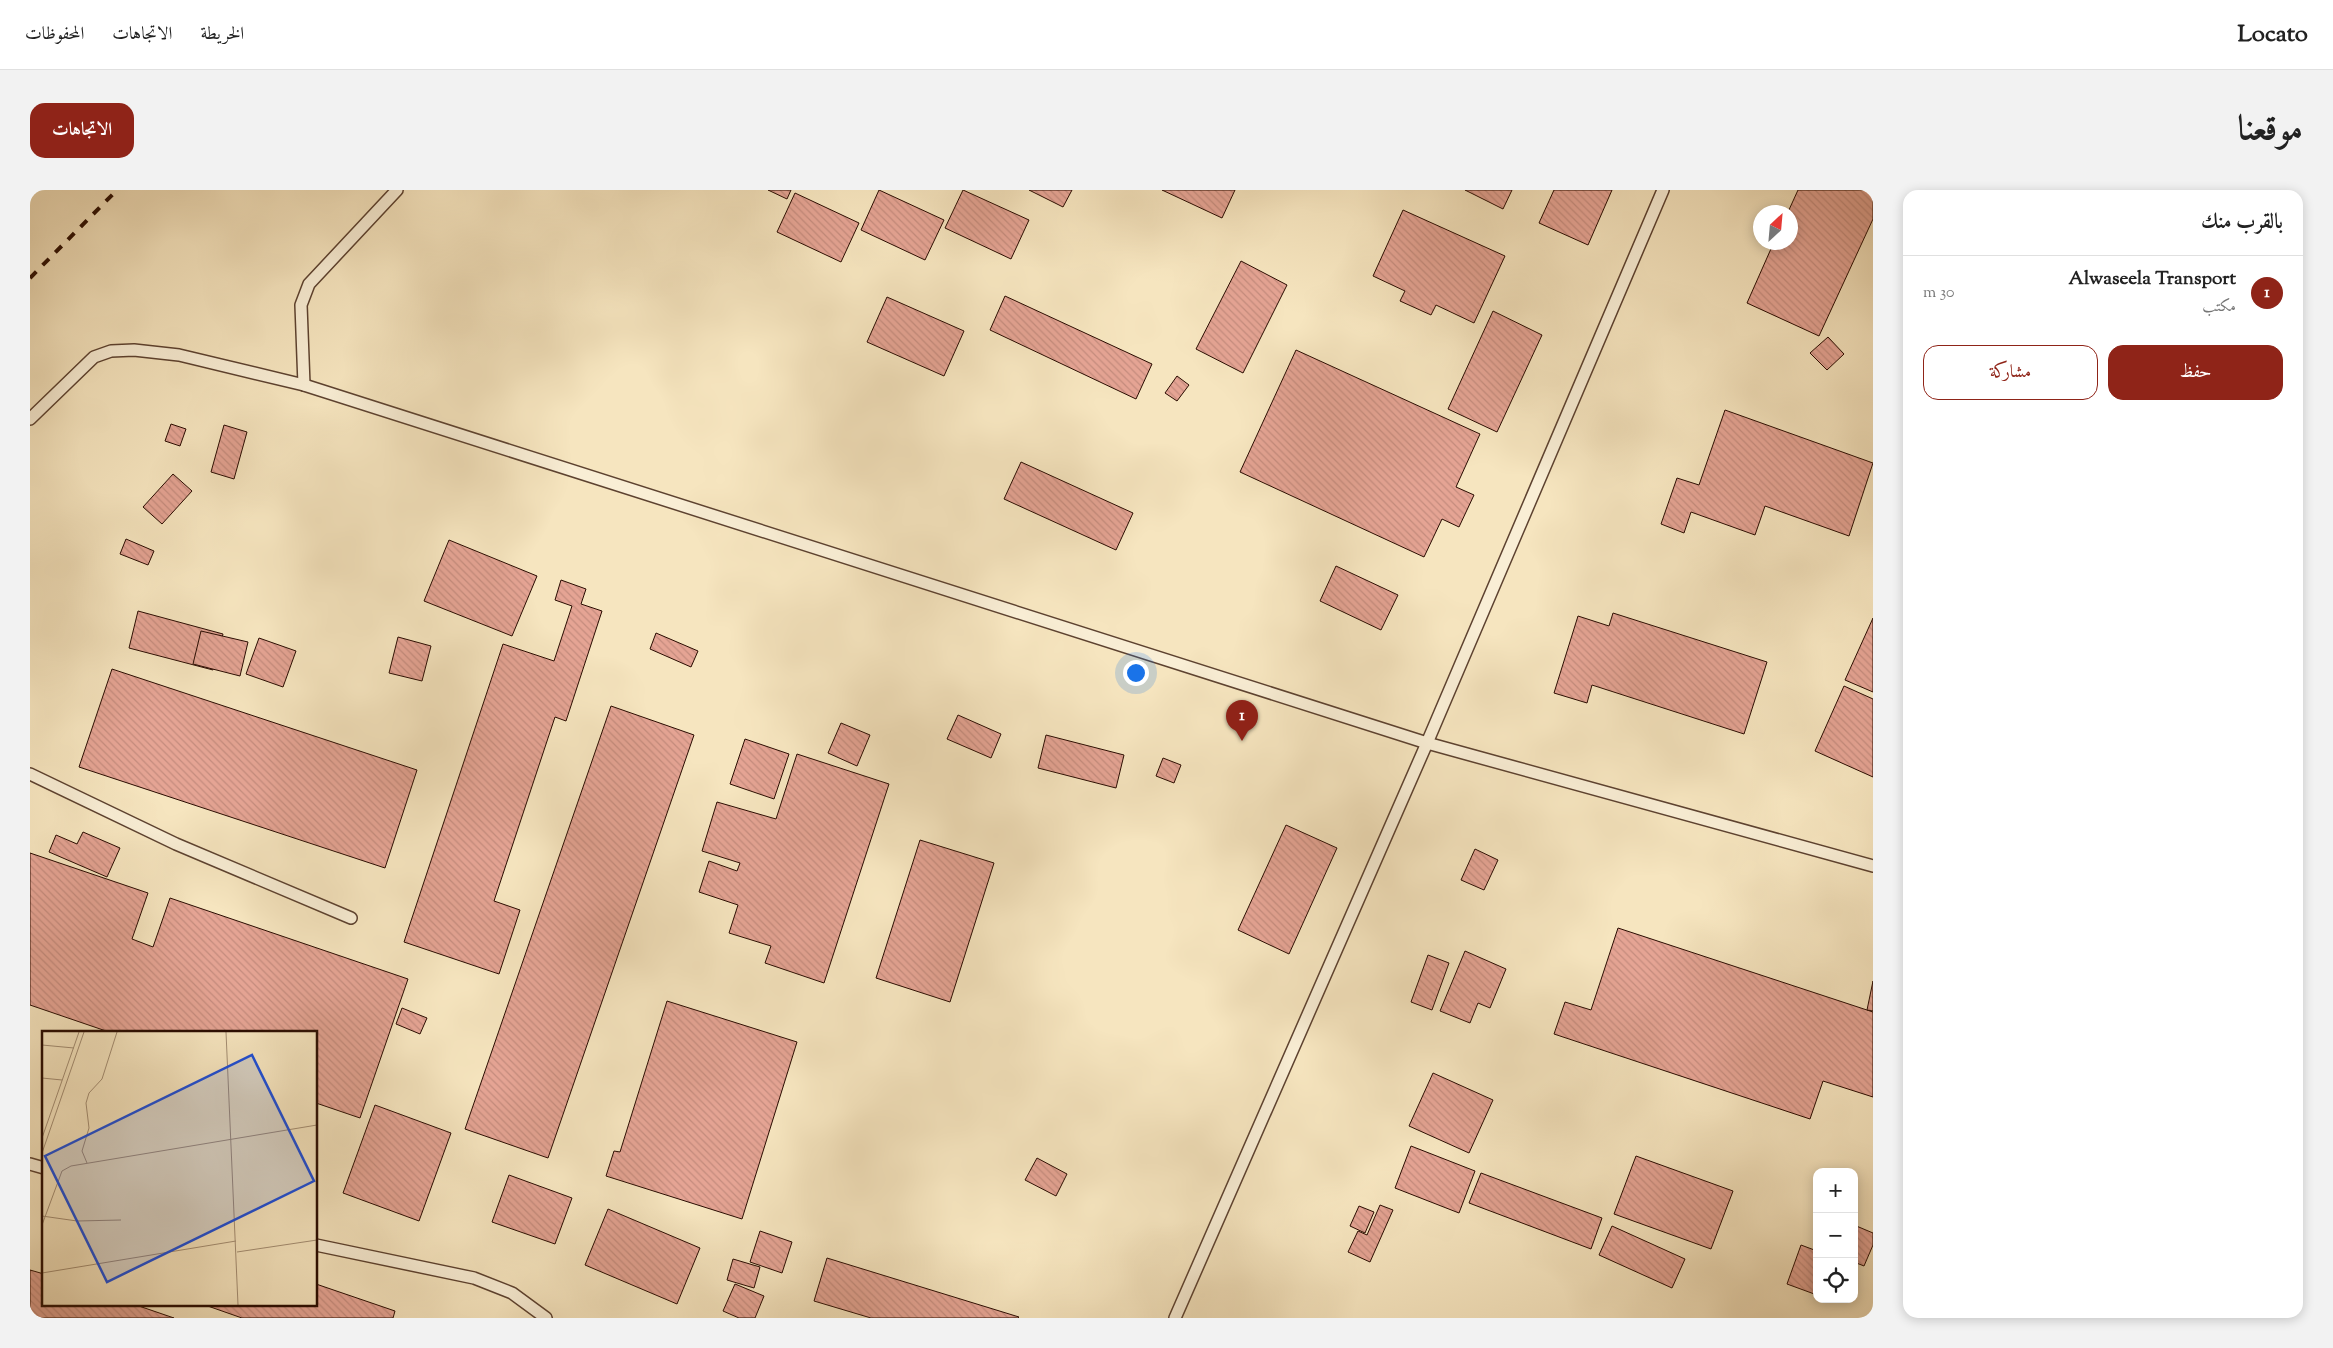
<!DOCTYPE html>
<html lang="ar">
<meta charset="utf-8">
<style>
:root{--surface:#fff;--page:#f2f2f2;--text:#222;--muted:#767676;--line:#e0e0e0;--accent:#8f2418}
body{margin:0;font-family:"Sorts Mill Goudy",Amiri,serif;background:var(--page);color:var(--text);direction:rtl}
.controls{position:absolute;right:15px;bottom:15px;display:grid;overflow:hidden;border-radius:10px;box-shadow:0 2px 12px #0003}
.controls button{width:45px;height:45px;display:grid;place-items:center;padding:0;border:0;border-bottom:1px solid var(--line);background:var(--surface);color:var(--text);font:25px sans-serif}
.compass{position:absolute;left:1723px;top:15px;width:45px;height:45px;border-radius:50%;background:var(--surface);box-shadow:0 2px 12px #0003;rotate:26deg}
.you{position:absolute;left:1105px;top:482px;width:18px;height:18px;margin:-12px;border:4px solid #fff;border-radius:50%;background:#1a73e8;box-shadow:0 0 0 8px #1a73e833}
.badge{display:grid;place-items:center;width:32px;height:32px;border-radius:50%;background:var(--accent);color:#fff;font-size:16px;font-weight:700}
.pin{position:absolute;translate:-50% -41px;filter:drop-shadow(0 1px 2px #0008)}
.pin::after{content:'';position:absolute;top:26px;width:18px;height:15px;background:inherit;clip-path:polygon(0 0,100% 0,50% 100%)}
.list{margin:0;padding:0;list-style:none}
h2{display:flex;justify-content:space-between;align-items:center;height:65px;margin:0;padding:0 20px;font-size:21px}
h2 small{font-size:16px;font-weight:400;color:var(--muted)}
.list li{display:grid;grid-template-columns:32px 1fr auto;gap:15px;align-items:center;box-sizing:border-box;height:75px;padding:0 20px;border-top:1px solid var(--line)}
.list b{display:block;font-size:19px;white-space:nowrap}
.list p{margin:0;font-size:16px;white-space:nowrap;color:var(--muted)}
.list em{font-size:16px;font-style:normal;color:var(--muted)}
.actions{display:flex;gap:10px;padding:15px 20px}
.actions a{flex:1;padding:11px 0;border:1px solid var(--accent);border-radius:15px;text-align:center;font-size:18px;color:var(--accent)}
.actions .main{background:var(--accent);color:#fff}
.icon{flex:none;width:28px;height:28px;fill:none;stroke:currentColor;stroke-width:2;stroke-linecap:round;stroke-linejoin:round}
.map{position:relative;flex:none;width:1843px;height:1128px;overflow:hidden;direction:ltr;border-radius:15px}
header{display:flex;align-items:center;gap:30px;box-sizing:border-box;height:70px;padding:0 25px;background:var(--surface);border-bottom:1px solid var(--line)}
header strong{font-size:24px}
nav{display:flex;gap:28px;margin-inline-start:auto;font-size:18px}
.intro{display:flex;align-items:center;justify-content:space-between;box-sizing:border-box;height:120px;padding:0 30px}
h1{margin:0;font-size:35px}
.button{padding:12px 22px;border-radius:15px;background:var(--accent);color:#fff;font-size:18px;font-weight:700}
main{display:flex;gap:30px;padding:0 30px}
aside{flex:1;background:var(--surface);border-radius:15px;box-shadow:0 2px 12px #0003}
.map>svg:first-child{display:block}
</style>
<header>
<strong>Locato</strong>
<nav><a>الخريطة</a><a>الاتجاهات</a><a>المحفوظات</a></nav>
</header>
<div class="intro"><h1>موقعنا</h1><a class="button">الاتجاهات</a></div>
<main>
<aside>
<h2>بالقرب منك<small></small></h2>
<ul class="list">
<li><span class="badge">1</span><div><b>Alwaseela Transport</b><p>مكتب</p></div><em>30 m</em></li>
</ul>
<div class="actions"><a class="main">حفظ</a><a>مشاركة</a></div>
</aside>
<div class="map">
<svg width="1843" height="1128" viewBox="0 0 1843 1128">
<defs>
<pattern id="building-back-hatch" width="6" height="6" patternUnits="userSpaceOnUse" patternTransform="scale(1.25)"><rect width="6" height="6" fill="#e5a494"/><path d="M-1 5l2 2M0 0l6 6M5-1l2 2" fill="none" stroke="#c58c7e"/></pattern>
</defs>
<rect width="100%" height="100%" fill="#f6e5bf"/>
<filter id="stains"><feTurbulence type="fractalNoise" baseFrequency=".004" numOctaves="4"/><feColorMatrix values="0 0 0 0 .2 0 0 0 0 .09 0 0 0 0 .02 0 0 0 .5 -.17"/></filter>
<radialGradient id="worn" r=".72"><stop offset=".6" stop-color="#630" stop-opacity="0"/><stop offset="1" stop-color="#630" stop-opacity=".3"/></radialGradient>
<!-- building -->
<g fill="url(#building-back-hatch)" stroke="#2a0c01">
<path d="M738 0H761L757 9Z"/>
<path d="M849 0 914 30 895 70 831 40Z"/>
<path d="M933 0 999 30 981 69 915 38Z"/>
<path d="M999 0H1042L1033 17Z"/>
<path d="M1132 0H1205L1192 28Z"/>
<path d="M1435 0H1482L1473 19Z"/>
<path d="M1524 0H1582L1558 55 1509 33Z"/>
<path d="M1768 0H1843V29L1789 146 1717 113 1744 52H1760V22H1758Z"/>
<path d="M765 3 829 33 811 72 747 42Z"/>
<path d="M1373 20 1475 66 1444 133 1406 115 1401 125 1370 111 1375 101 1343 86Z"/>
<path d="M1211 71 1257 95 1213 183 1166 159Z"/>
<path d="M975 106 1122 174 1106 209 960 140Z"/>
<path d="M857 107 934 141 914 186 837 152Z"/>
<path d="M1463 121 1512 145 1467 242 1418 219Z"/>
<path d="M1798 147 1814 164 1797 180 1780 163Z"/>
<path d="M1266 160 1450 244 1426 297 1444 305 1429 337 1412 329 1394 367 1210 282Z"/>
<path d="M1147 186 1159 195 1147 211 1135 203Z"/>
<path d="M1695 220 1843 273 1819 346 1735 316 1725 345 1661 322 1654 343 1631 334 1647 288 1669 295Z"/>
<path d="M141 234 156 239 150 256 135 251Z"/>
<path d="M194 235 217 242 204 289 181 282Z"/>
<path d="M991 272 1103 323 1086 360 974 309Z"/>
<path d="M143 284 162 301 132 334 113 317Z"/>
<path d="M96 349 124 361 118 375 90 364Z"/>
<path d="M419 350 507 386 482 446 394 411Z"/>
<path d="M1306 376 1368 405 1351 440 1290 411Z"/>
<path d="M531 390 556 399 551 414 572 421 536 531 525 527 464 711 490 720 469 784 374 752 473 454 524 471 542 416 525 410Z"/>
<path d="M108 421 193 444 183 480 99 458Z"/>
<path d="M1583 423 1737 472 1714 544 1562 495 1557 513 1524 503 1548 426 1579 436Z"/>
<path d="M1843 428V502L1815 490Z"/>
<path d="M171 441 218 452 210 486 163 474Z"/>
<path d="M626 443 668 461 661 477 620 459Z"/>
<path d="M368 447 401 456 392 491 359 483Z"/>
<path d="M229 448 266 461 253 497 216 484Z"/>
<path d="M82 479 387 580 355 678 49 577Z"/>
<path d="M1814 496 1843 509V587L1785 561Z"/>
<path d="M581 516 664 545 518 968 435 939Z"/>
<path d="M928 525 971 544 961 568 917 549Z"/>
<path d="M811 533 840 545 827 576 798 563Z"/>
<path d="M1016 545 1094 565 1086 598 1008 578Z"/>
<path d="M715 549 759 564 744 609 700 594Z"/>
<path d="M767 564 859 594 794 793 735 773 741 756 699 743 708 715 669 702 679 671 707 681 710 673 672 661 687 612 746 629Z"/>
<path d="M1133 568 1151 575 1144 593 1126 586Z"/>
<path d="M1256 635 1307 658 1259 764 1208 740Z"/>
<path d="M53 642 90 658 77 687 19 662 26 645 47 654Z"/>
<path d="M890 650 964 673 920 812 846 788Z"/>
<path d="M1445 659 1468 670 1454 700 1431 690Z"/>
<path d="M0 663 118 703 102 749 123 757 140 708 378 789 330 928 286 913V842H79L0 815Z"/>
<path d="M1588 738 1843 822V907L1793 891 1780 929 1524 844 1535 812 1561 820Z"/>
<path d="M1435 761 1476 779 1460 818 1448 813 1440 833 1410 821Z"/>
<path d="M1398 765 1419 773 1402 820 1381 812Z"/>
<path d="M1843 791V821L1837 820Z"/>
<path d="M637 811 767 852 712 1029 576 986 584 961 590 962Z"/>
<path d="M372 818 397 828 390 844 366 834Z"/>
<path d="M1403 883 1463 910 1439 963 1379 936Z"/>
<path d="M345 915 421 943 389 1031 313 1003Z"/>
<path d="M1381 956 1445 981 1429 1023 1365 998Z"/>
<path d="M1606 966 1703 1001 1681 1059 1584 1024Z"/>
<path d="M1007 968 1037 984 1026 1006 995 990Z"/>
<path d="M1451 983 1572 1028 1561 1059 1439 1013Z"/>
<path d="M479 985 542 1008 525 1054 462 1032Z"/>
<path d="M1350 1015 1363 1020 1340 1072 1318 1062 1328 1041 1337 1045Z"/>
<path d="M1329 1016 1344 1022 1335 1043 1320 1036Z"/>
<path d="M578 1019 670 1058 647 1114 555 1075Z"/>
<path d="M1824 1035 1843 1043V1055L1834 1076 1824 1072Z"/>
<path d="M1582 1036 1655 1069 1642 1098 1569 1065Z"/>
<path d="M730 1041 762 1052 752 1083 720 1072Z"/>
<path d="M1771 1055 1787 1061V1105L1757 1094Z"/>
<path d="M797 1068 989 1127 988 1128H841L784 1111Z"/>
<path d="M703 1069 730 1077 724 1098 697 1090Z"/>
<path d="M0 1080 14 1084V1114H103L144 1128H0Z"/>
<path d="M286 1094 365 1121 363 1128H212L172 1114H286Z"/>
<path d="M705 1094 734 1106 725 1128H709L693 1121Z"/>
</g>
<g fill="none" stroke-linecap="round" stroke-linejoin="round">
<defs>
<g id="service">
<path d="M274 195 271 115 279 94 367 0"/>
<path d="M0 229 64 167 81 161 104 160 149 165 274 195 1397 553 1843 676"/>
<path d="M0 584 146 654 321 728"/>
<path d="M0 974 14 978"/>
<path d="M286 1055 444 1088 482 1103 516 1128"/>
<path d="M1145 1128 1397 553 1633 0"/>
</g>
</defs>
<!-- service casing -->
<use href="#service" stroke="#5d4230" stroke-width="14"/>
<!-- service -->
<use href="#service" stroke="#f9eed5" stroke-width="11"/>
<!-- rail -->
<path stroke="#2a0c01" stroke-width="4" stroke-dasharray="9 9" stroke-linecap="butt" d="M0 88 87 0"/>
</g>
<!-- overview -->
<g transform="translate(12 841)">
<rect width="275" height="275" fill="#f6e5bf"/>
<path fill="none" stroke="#a48e73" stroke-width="1" d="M184 1 196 274M0 14 32 17M0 47 20 49M0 107 37 1M0 122 42 1M45 132 40 120 47 97 44 72 47 62 60 48 75 1M0 185 35 190 79 189M0 194 20 140 29 135 275 94M195 221 275 209M0 242 194 210"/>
<path fill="#1d4ed8" fill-opacity="0.15" stroke="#1d4ed8" stroke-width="2.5" d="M210 24 272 150 65 251 3 125Z"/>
<rect width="275" height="275" fill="none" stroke="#2a0c01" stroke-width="2.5"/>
</g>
<rect width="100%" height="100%" filter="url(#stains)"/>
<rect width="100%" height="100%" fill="url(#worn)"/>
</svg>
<div class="controls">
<button>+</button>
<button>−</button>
<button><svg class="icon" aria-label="locate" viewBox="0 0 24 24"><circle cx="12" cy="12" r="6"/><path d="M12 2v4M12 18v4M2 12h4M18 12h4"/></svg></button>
</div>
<svg class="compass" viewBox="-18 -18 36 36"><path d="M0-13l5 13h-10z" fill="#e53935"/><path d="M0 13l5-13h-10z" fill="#767676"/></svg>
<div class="you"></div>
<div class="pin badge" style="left:1212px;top:551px">1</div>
</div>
</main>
